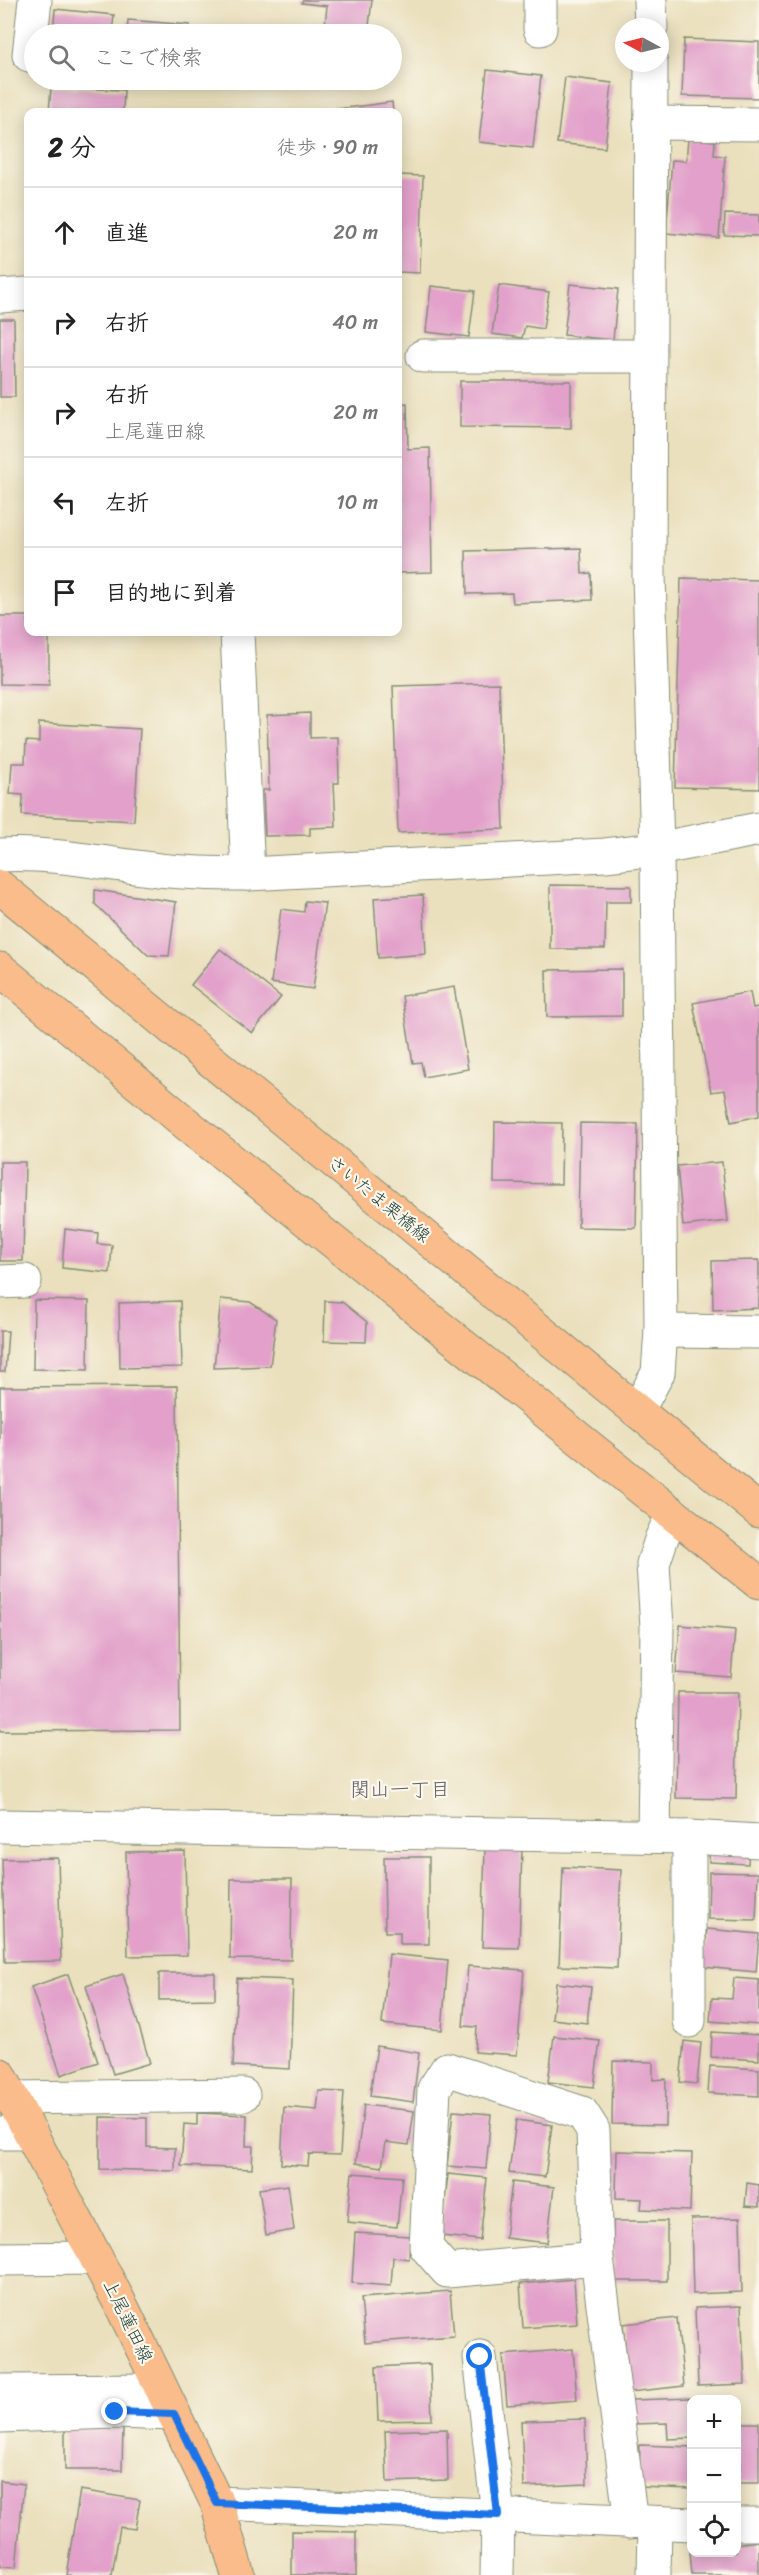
<!DOCTYPE html>
<html lang="ja">
<meta charset="utf-8">
<style>
:root{--surface:#fff;--page:#f6f6f6;--text:#222;--muted:#767676;--line:#e0e0e0}
body{margin:0;font-family:Sriracha,"Klee One",sans-serif;background:var(--page);color:var(--text)}
.controls{position:absolute;right:18px;bottom:18px;display:grid;overflow:hidden;border-radius:12px;box-shadow:0 3px 15px #0003}
.controls button{width:54px;height:54px;display:grid;place-items:center;padding:0;border:0;border-bottom:2px solid var(--line);background:var(--surface);color:var(--text);font:30px sans-serif}
.compass{position:absolute;left:615px;top:18px;width:54px;height:54px;border-radius:50%;background:var(--surface);box-shadow:0 3px 15px #0003;rotate:277deg}
.stop{position:absolute;width:18px;height:18px;margin:-14px;border:4px solid #1a73e8;border-radius:50%;background:#fff}
.stop.end{background:#1a73e8;border-color:#fff;box-shadow:0 2px 6px #0008}
.list{margin:0;padding:0;list-style:none}
h2{display:flex;justify-content:space-between;align-items:center;height:78px;margin:0;padding:0 24px;font-size:26px}
h2 small{font-size:20px;font-weight:400;color:var(--muted)}
.list li{display:grid;grid-template-columns:39px 1fr auto;gap:18px;align-items:center;box-sizing:border-box;height:90px;padding:0 24px;border-top:2px solid var(--line)}
.list b{display:block;font-size:22px;white-space:nowrap}
.list p{margin:0;font-size:20px;white-space:nowrap;color:var(--muted)}
.list em{font-size:20px;font-style:normal;color:var(--muted)}
.icon{flex:none;width:33px;height:33px;fill:none;stroke:currentColor;stroke-width:2;stroke-linecap:round;stroke-linejoin:round}
.map{position:relative;flex:none;width:759px;height:2575px;overflow:hidden}
.search{position:absolute;background:var(--surface);box-shadow:0 3px 15px #0003;left:24px;top:24px;width:378px;height:66px;display:flex;align-items:center;gap:15px;box-sizing:border-box;padding:0 21px;border-radius:33px;color:var(--muted);font-size:22px}
.panel{position:absolute;background:var(--surface);box-shadow:0 3px 15px #0003;left:24px;top:108px;width:378px;height:528px;border-radius:12px}
.map>svg:first-child{display:block}
</style>
<div class="map">
<svg width="759" height="2575" viewBox="0 0 759 2575">
<rect width="100%" height="100%" fill="#fbf7ec"/>
<filter id="ink" filterUnits="userSpaceOnUse"><feTurbulence type="fractalNoise" baseFrequency=".0167" numOctaves="2"/><feDisplacementMap in="SourceGraphic" scale="12" xChannelSelector="R" yChannelSelector="G"/><feConvolveMatrix kernelMatrix="1 2 1 2 8 2 1 2 1" color-interpolation-filters="sRGB"/></filter>
<filter id="wash" filterUnits="userSpaceOnUse"><feTurbulence type="fractalNoise" baseFrequency=".008" numOctaves="4" result="noise"/><feDisplacementMap in="SourceGraphic" scale="24" xChannelSelector="R" yChannelSelector="G"/><feGaussianBlur stdDeviation="1.35" result="paint"/><feColorMatrix in="noise" values="0 0 0 0 0 0 0 0 0 0 0 0 0 0 0 0 0 1.4 0 .05"/><feComposite in="paint" operator="in"/></filter>
<g filter="url(#wash)">
<rect width="100%" height="100%" fill="#eae0bd"/>
<g id="blocks">
<!-- building -->
<g fill="#e2a0ca">
<path d="M303 0H372L368 34H324L327 6 302 3Z"/>
<path d="M55 9 114 15 112 34H53Z"/>
<path d="M128 20 190 25 189 34H127Z"/>
<path d="M684 39 759 42V98L682 96Z"/>
<path d="M487 70 541 76 533 148 479 142Z"/>
<path d="M565 77 612 83 605 148 557 143Z"/>
<path d="M51 87 124 90 123 112H49Z"/>
<path d="M392 102 393 112H323V111Z"/>
<path d="M688 139 715 141 714 155 725 156 719 238 666 233 672 160 686 161Z"/>
<path d="M398 175 423 176 420 273 398 272Z"/>
<path d="M725 214 759 215V236L724 235Z"/>
<path d="M570 284 618 289 613 340 564 335Z"/>
<path d="M499 285 549 292 543 329 525 326 522 338 492 334Z"/>
<path d="M431 286 475 291 469 337 426 332Z"/>
<path d="M0 319H14L15 397H0Z"/>
<path d="M460 381H571V428L460 427Z"/>
<path d="M407 403 408 449 430 448 432 572 398 573V404Z"/>
<path d="M581 548 582 574 591 573 592 600 513 603 512 593 467 594 466 551Z"/>
<path d="M681 578 759 580V789L675 787Z"/>
<path d="M0 616H28V632H49V685L0 684Z"/>
<path d="M499 683 504 829 398 833 393 686Z"/>
<path d="M310 713V738L338 737 339 783H334L336 827 310 828V835L265 836 263 790H269L267 715Z"/>
<path d="M39 723 140 729 134 821 22 815 23 795 10 794 12 763H25L26 741 39 742Z"/>
<path d="M550 885 631 886V902H606L605 949H550Z"/>
<path d="M95 890 176 902 169 956 148 955 95 904Z"/>
<path d="M423 895 426 954 378 958 374 898Z"/>
<path d="M305 901 325 903 313 989 271 983 281 909 304 912Z"/>
<path d="M220 949 281 997 252 1033 191 985Z"/>
<path d="M622 969V1016L547 1017 546 970Z"/>
<path d="M454 987 468 1069 424 1077 421 1062 413 1063 402 996Z"/>
<path d="M750 992 753 1008 759 1007V1116L731 1122 725 1090 711 1092 693 1003Z"/>
<path d="M495 1122 562 1123 561 1184 494 1183Z"/>
<path d="M580 1123 638 1124 636 1228 578 1227Z"/>
<path d="M0 1162H25L23 1261H0Z"/>
<path d="M722 1162 728 1221 683 1226 677 1166Z"/>
<path d="M65 1229 98 1233 97 1244 112 1245 110 1273 62 1268Z"/>
<path d="M759 1260V1308L713 1310 712 1261Z"/>
<path d="M221 1299 250 1302 276 1319 270 1366 214 1368Z"/>
<path d="M34 1300 89 1301 88 1370 33 1369Z"/>
<path d="M180 1301 182 1367 120 1368 119 1303Z"/>
<path d="M325 1301 342 1302 367 1322 366 1342 324 1341Z"/>
<path d="M0 1331H8L5 1372H0Z"/>
<path d="M177 1386 180 1730 0 1731V1387Z"/>
<path d="M680 1625 735 1630 731 1677 676 1673Z"/>
<path d="M678 1692H738L736 1799 676 1798Z"/>
<path d="M710 1842 749 1845 748 1864 709 1862Z"/>
<path d="M485 1848 522 1849 519 1948 482 1947Z"/>
<path d="M185 1851 187 1955 128 1956 126 1852Z"/>
<path d="M384 1857H429V1944H400V1932H385Z"/>
<path d="M58 1858 61 1961 5 1962 2 1859Z"/>
<path d="M563 1867 621 1870 617 1968 559 1966Z"/>
<path d="M709 1872 758 1873 756 1920 708 1919Z"/>
<path d="M231 1879H292L291 1960 230 1959Z"/>
<path d="M707 1929 759 1934 756 1972 703 1967Z"/>
<path d="M389 1954 448 1960 442 2030 382 2024Z"/>
<path d="M468 1966 524 1970 517 2055 475 2052 477 2027 463 2026Z"/>
<path d="M159 1973H215V1999L159 2000Z"/>
<path d="M68 1974 98 2062 61 2075 31 1987Z"/>
<path d="M123 1974 150 2063 113 2074 86 1986Z"/>
<path d="M237 1978 293 1980 290 2069 233 2066Z"/>
<path d="M734 1978 759 1980V2025L710 2021 712 1998 732 1999Z"/>
<path d="M556 1983 591 1987 587 2023 552 2019Z"/>
<path d="M712 2032 759 2035V2060L711 2057Z"/>
<path d="M554 2036 600 2041 594 2087 548 2082Z"/>
<path d="M684 2041 701 2043 697 2084 680 2082Z"/>
<path d="M377 2046 419 2053 413 2102 370 2096Z"/>
<path d="M613 2061 653 2062V2080L666 2079 665 2125 612 2124Z"/>
<path d="M710 2066 759 2069V2096L708 2093Z"/>
<path d="M319 2091 344 2092 340 2155 309 2154 308 2166 281 2164 284 2107 317 2110Z"/>
<path d="M364 2105 414 2111 409 2145 386 2142 382 2167 356 2163Z"/>
<path d="M453 2111 491 2114 486 2169 447 2166Z"/>
<path d="M197 2113 247 2115 246 2146H253L252 2169 181 2166 184 2124 197 2125Z"/>
<path d="M100 2117 147 2118V2147L175 2148V2171L100 2169Z"/>
<path d="M516 2120 552 2125 545 2177 509 2173Z"/>
<path d="M617 2151 692 2153 690 2211 641 2209 642 2199 616 2198Z"/>
<path d="M352 2173 402 2177 397 2227 347 2222Z"/>
<path d="M448 2174 487 2178 480 2240 441 2236Z"/>
<path d="M512 2182 554 2187 547 2243 505 2238Z"/>
<path d="M747 2183 759 2185V2207L745 2206Z"/>
<path d="M288 2185 294 2230 266 2235 259 2189Z"/>
<path d="M740 2218 742 2292 693 2294 691 2219Z"/>
<rect x="613" y="2221" width="54" height="60"/>
<path d="M355 2233 410 2236 409 2259 393 2257 391 2286 352 2283Z"/>
<path d="M574 2279 577 2324 523 2328 520 2284Z"/>
<path d="M450 2291 454 2336 365 2343 361 2298Z"/>
<path d="M741 2306 745 2384 698 2386 695 2308Z"/>
<path d="M677 2318 684 2386 630 2392 623 2324Z"/>
<path d="M573 2349 577 2400 507 2405 503 2355Z"/>
<path d="M430 2364 432 2420 378 2421 376 2367Z"/>
<path d="M692 2398V2438L668 2439 667 2423 633 2424 632 2400Z"/>
<path d="M585 2419 587 2484 524 2487 521 2421Z"/>
<rect x="736" y="2423" width="23" height="60"/>
<path d="M65 2428H123L122 2470H65Z"/>
<path d="M447 2429 448 2480 387 2482 385 2431Z"/>
<path d="M640 2445 692 2447V2489L639 2487Z"/>
<path d="M0 2481 24 2484 16 2568 0 2567Z"/>
<path d="M80 2490 140 2500 135 2529 120 2527 112 2575H66Z"/>
<path d="M292 2531 356 2532V2575H292Z"/>
<path d="M759 2541V2575H692L690 2552H736V2544Z"/>
</g>
</g>
</g>
<g filter="url(#ink)">
<use href="#blocks" fill-opacity="0" stroke="#848e78" stroke-width="1.5"/>
<g fill="none" stroke-linecap="round" stroke-linejoin="round">
<defs>
<g id="minor">
<path d="M540 0V29"/>
<path d="M650 0 651 27"/>
<path d="M29 55 35 0"/>
<path d="M650 123 759 124"/>
<path d="M0 296 28 294"/>
<path d="M423 356H648"/>
<path d="M237 632 248 874"/>
<path d="M0 855C52 852 100 863 151 869 183 873 215 874 248 874L605 855 657 849 759 829"/>
<path d="M0 1282 25 1281"/>
<path d="M661 1331 759 1332"/>
<path d="M637 1411 658 1373 661 1331 657 849 649 575 651 63"/>
<path d="M0 1826 689 1837 759 1841"/>
<path d="M654 1836 657 1627 653 1564 662 1537 673 1514"/>
<path d="M689 2021V1837"/>
<path d="M12 2098 243 2095"/>
<path d="M0 2133H31"/>
<path d="M597 2258 447 2271 426 2247 434 2089 447 2069 582 2113 593 2130 597 2258 631 2522"/>
<path d="M0 2259 96 2258"/>
<path d="M480 2357 498 2515 497 2575"/>
<path d="M0 2391 161 2390"/>
<path d="M0 2416 115 2412 174 2414"/>
<path d="M217 2503 692 2524"/>
<path d="M736 2524H759"/>
<path d="M654 2575 655 2524"/>
</g>
<g id="major">
<path d="M0 887 759 1511"/>
<path d="M0 969 194 1130 759 1583"/>
<path d="M0 2075 123 2309 217 2503 238 2575"/>
</g>
</defs>
<!-- minor casing -->
<use href="#minor" stroke="#848e78" stroke-width="35"/>
<!-- major casing -->
<use href="#major" stroke="#848e78" stroke-width="35"/>
<!-- minor -->
<use href="#minor" stroke="#fff" stroke-width="33"/>
<!-- major -->
<use href="#major" stroke="#f9bc8a" stroke-width="33"/>
</g>
</g>
<g fill="none" stroke-linecap="round" stroke-linejoin="round" filter="url(#ink)">
<!-- route -->
<path stroke="#1a73e8" stroke-width="8" d="M115 2412 174 2414 217 2503 498 2515 480 2357"/>
</g>
<g text-anchor="middle" stroke-width="4.5" stroke-linejoin="round" paint-order="stroke">
<!-- street labels -->
<g font-size="18" fill="#1f3d34" stroke="#fbf7ec">
<text transform="translate(379 1199) rotate(39)" y="6">さいたま栗橋線</text>
<text transform="translate(128 2321) rotate(64)" y="6">上尾蓮田線</text>
</g>
<!-- neighbourhood labels -->
<g font-size="20" fill="#636068" stroke="#fbf7ec">
<text x="400" y="1796">関山一丁目</text>
</g>
</g>
</svg>
<div class="controls">
<button>+</button>
<button>−</button>
<button><svg class="icon" aria-label="locate" viewBox="0 0 24 24"><circle cx="12" cy="12" r="6"/><path d="M12 2v4M12 18v4M2 12h4M18 12h4"/></svg></button>
</div>
<svg class="compass" viewBox="-18 -18 36 36"><path d="M0-13l5 13h-10z" fill="#e53935"/><path d="M0 13l5-13h-10z" fill="#767676"/></svg>
<div class="stop" style="left:480px;top:2357px"></div>
<div class="stop end" style="left:115px;top:2412px"></div>
<div class="search"><svg class="icon" aria-label="search" viewBox="0 0 24 24"><circle cx="10" cy="10" r="6"/><path d="M15 15l6 6"/></svg>ここで検索</div>
<section class="panel">
<h2>2 分<small>徒歩 · 90 m</small></h2>
<ul class="list">
<li><svg class="icon" aria-label="ahead" viewBox="0 0 24 24"><path d="M12 20V5M6 11l6-6 6 6"/></svg><div><b>直進</b></div><em>20 m</em></li>
<li><svg class="icon" aria-label="right" viewBox="0 0 24 24"><path d="M7 20v-9h11M14 6l5 5-5 5"/></svg><div><b>右折</b></div><em>40 m</em></li>
<li><svg class="icon" aria-label="right" viewBox="0 0 24 24"><path d="M7 20v-9h11M14 6l5 5-5 5"/></svg><div><b>右折</b><p>上尾蓮田線</p></div><em>20 m</em></li>
<li><svg class="icon" aria-label="left" viewBox="0 0 24 24"><path d="M17 20v-9H6M10 6l-5 5 5 5"/></svg><div><b>左折</b></div><em>10 m</em></li>
<li><svg class="icon" aria-label="arrive" viewBox="0 0 24 24"><path d="M6 21V4h12l-3 4 3 4H6"/></svg><div><b>目的地に到着</b></div></li>
</ul>
</section>
</div>
